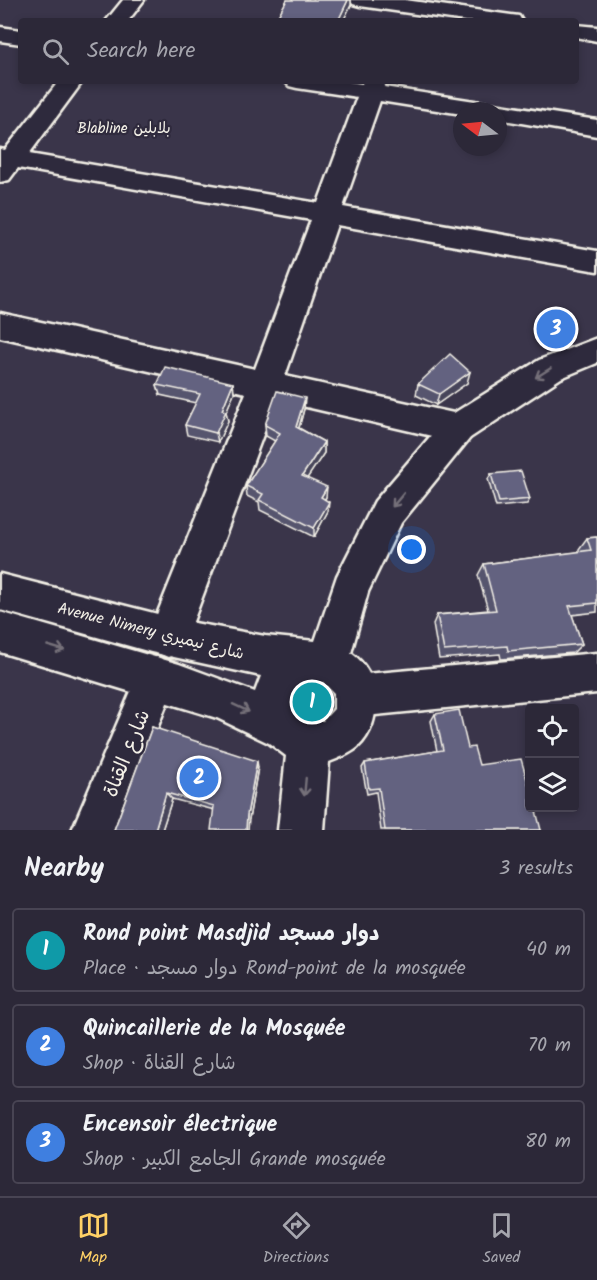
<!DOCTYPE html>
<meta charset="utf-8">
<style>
:root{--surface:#2c2838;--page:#383443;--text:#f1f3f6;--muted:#a6a6ae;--line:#484453;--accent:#ffd166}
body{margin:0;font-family:Kalam,"Playpen Sans Arabic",sans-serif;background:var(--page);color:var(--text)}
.controls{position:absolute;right:18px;bottom:18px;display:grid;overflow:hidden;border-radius:6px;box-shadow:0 3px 9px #0003}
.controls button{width:54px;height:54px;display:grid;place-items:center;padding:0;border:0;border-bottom:2px solid var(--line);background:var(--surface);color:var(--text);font:30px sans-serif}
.compass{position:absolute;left:453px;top:102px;width:54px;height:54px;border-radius:50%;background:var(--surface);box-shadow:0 3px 9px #0003;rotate:286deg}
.you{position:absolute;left:412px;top:550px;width:21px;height:21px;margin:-15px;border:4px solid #fff;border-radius:50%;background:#1a73e8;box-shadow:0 0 0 9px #1a73e833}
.badge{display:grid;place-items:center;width:39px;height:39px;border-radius:50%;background:var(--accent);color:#fff;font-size:20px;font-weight:700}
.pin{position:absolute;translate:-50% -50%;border:3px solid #fff;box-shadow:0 2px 6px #0006}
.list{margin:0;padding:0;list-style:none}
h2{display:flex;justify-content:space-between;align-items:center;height:78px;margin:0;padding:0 24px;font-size:26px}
h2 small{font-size:20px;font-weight:400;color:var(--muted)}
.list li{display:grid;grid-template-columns:39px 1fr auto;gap:18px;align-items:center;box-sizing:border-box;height:84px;margin:0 12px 12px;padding:0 12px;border:2px solid var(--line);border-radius:6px}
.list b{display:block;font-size:22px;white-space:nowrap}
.list p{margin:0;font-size:20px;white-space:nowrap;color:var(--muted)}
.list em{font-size:20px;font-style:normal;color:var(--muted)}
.icon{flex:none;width:33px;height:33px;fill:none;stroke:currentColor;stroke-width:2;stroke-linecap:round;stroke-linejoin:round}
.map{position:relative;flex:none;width:597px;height:830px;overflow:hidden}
.search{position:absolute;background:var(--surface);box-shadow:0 3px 9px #0003;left:18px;right:18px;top:18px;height:66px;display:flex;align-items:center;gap:15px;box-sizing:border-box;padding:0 21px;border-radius:6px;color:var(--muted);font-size:22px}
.sheet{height:366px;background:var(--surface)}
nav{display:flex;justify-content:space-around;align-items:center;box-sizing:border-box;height:84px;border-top:2px solid var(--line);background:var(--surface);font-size:16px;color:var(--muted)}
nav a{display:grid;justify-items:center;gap:3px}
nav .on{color:var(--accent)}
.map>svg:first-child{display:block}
</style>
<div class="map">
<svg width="597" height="830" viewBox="0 0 597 830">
<rect width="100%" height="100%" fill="#3a354a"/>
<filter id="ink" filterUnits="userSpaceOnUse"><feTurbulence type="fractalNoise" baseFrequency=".0167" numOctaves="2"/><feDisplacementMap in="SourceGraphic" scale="12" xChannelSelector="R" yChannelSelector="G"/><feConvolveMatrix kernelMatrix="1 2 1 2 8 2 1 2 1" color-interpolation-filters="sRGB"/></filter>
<g filter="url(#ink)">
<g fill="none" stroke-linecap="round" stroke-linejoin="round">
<defs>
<g id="minor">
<path d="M123 0H144L128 21H106Z"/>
<path d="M350 0H405L511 15 519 16 522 21H465L360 6 353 4Z"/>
<path d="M576 25 597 27V41L576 37Z"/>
<path d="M0 27 21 30V44L0 41Z"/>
<path d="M59 81H83L29 154 318 203 357 97 297 88 289 86 285 81H342L362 84 363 81H387L384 87 597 120V136L498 119V111H462V114L380 101 343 207 597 251V271L337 225 285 376 458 414 470 418 475 428 470 438 458 442 276 400 182 651 168 657 154 651 148 637 246 393 0 337V313L255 369 311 220 18 168 9 180 0 182V149L5 150Z"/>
<path d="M597 653V693L355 717 340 711 334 696 340 681 355 675Z"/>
<path d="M157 657 171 663 177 677 118 830H72L143 663Z"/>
</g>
<path id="major" d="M597 338V363L561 378 470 438 401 523 368 592 351 653C381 673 384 722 358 747 350 754 339 758 329 762L324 830H278L286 756 269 743 217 718 0 652V612L179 664 255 692 261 676 151 652 0 610V574L189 622 265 636 315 641 337 576 375 501 446 418 539 360ZM307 682H323L334 693V709L323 721H307L296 709V693Z"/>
</defs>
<!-- minor casing -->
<use href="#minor" stroke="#f4f1e8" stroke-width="5"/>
<!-- major casing -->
<use href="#major" stroke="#f4f1e8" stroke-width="5"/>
<!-- minor -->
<use href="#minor" fill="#2f2a3d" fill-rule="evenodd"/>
<!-- major -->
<use href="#major" fill="#2f2a3d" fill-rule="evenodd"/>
</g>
<!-- wall -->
<g fill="#56546e" stroke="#f4f1e8" stroke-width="1.5">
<path d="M287 0H351V5L343 21H277V18Z"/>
<path d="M233 383 234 393 226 412 228 421 218 442 187 435 185 425 196 403 160 395 157 385Z"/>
<path d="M467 383 436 405 416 395 418 384Z"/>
<path d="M304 409 299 428 324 442V453L307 478 326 497 325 499 328 511 314 537 260 510 259 502 247 496 246 486 275 441 266 436 265 425Z"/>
<path d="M491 474 530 499 527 504 496 507 488 479Z"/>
<path d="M597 537V612L572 615 582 644 573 653 501 659 500 654 439 659 433 624 437 615 488 610 478 575 484 564 579 552V549L587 538Z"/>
<path d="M435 714 468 748 479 765 541 830H381L376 792 367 794 362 768 365 763 437 751 431 721Z"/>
<path d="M152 727 258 767 249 819 172 799 162 830H114Z"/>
</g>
<!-- shaded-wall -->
<g fill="#46455a" stroke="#f4f1e8" stroke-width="1.5">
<path d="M348 0H351V5L343 21H338Z"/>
<path d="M470 372 467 383 436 405 439 394Z"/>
<path d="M233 383 234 393 226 412 228 421 218 442 216 433 222 410Z"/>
<path d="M305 398 304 409 296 438V427Z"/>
<path d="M324 442V453L302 486V476Z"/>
<path d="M327 487 326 497 320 507 321 497Z"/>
<path d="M329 502 328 511 314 537V528Z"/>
<path d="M257 761 258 767 249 819 248 830H246L247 815Z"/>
<path d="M166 793 172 799 162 830H155Z"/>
</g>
<!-- building -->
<g fill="#646280" stroke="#f4f1e8" stroke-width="1.5">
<path d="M287 0H348L338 21H297L277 18Z"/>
<path d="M450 354 470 372 439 394 418 384Z"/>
<path d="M165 367 233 383 222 410 226 411 216 433 185 425 200 394 157 385Z"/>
<path d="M277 391 305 398 296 427 324 442 302 476 327 487 321 497 329 502 314 528 259 500 263 494 246 486 280 433 265 425Z"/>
<path d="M521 471 530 499 499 502 491 474Z"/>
<path d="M597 537V603L569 606 582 644 508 651 507 646 444 651 437 615 496 610 484 564 591 550 587 538Z"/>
<path d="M459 710 468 748 474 747 479 765 521 759 530 790V807H535L541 830H385L379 788 369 789 365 763 443 750 435 714Z"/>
<path d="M152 727 257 761 247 815 246 830H211L214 806 166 793 155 830H114Z"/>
</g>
<!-- one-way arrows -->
<defs><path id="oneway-shaft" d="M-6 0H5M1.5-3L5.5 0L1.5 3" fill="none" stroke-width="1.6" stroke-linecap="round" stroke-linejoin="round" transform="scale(1.5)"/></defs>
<g stroke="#747079">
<use href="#oneway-shaft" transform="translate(543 373) rotate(148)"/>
<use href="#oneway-shaft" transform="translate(398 500) rotate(130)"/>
<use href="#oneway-shaft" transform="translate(56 648) rotate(16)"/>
<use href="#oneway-shaft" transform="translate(241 708) rotate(25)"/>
<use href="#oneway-shaft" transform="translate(305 787) rotate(95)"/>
</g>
</g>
<g text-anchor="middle" stroke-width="4.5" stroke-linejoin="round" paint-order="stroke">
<!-- far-neighbourhood labels -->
<g font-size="15" fill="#f4f1e8" stroke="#2f2a3d">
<text x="124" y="133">Blabline بلابلين</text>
</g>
<!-- street labels -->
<g font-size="16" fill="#f4f1e8" stroke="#2f2a3d">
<text transform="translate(151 630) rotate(14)" y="6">Avenue Nimery شارع نيميري</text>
</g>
<!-- near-street labels -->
<g font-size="20" fill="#f4f1e8" stroke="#2f2a3d">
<text transform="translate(126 753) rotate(-68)" y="7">شارع القناة</text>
</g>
</g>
</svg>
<div class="controls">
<button><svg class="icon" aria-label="locate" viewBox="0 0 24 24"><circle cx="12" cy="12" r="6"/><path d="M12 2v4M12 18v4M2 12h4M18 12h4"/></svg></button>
<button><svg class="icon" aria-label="layers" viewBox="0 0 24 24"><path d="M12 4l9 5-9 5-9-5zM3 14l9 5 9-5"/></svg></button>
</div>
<svg class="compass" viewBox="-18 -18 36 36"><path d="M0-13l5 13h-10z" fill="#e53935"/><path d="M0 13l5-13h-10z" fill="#a6a6ae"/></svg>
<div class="you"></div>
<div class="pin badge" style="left:312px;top:702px;background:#0f9aa8">1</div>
<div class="pin badge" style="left:199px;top:778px;background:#3f7fe0">2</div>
<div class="pin badge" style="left:556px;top:329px;background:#3f7fe0">3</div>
<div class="search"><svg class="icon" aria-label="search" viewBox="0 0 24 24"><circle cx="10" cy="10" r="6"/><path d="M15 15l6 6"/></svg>Search here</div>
</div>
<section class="sheet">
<h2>Nearby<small>3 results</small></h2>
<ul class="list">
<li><span class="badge" style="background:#0f9aa8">1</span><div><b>Rond point Masdjid دوار مسجد</b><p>Place · دوار مسجد Rond-point de la mosquée</p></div><em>40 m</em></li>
<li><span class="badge" style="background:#3f7fe0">2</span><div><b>Quincaillerie de la Mosquée</b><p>Shop · شارع القناة</p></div><em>70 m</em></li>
<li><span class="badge" style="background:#3f7fe0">3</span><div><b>Encensoir électrique</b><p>Shop · الجامع الكبير Grande mosquée</p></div><em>80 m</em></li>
</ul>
</section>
<nav>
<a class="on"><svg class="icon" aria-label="map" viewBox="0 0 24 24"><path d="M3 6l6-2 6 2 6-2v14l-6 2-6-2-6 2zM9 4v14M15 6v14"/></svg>Map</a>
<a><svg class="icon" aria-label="directions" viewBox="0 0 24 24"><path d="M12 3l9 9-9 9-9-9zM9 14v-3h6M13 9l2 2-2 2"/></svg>Directions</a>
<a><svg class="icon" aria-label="saved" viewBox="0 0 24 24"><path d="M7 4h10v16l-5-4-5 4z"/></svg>Saved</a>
</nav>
